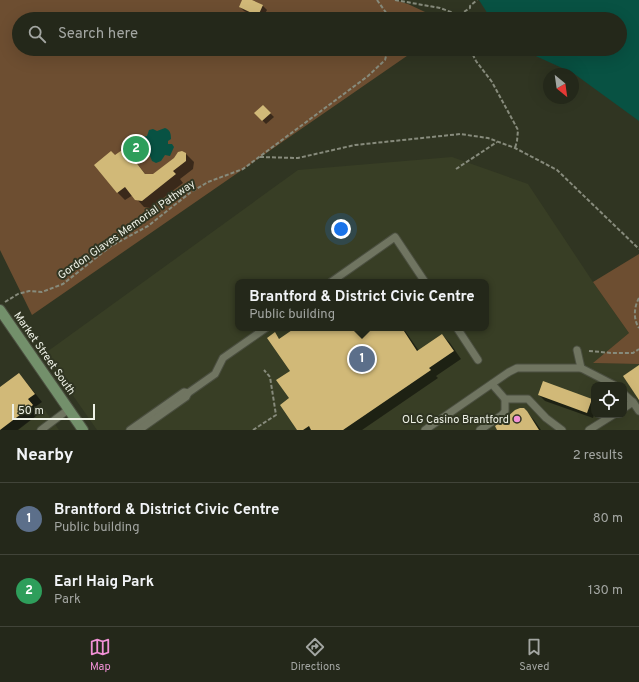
<!DOCTYPE html>
<style>
:root{--surface:#24281a;--page:#303427;--text:#f1f3f6;--muted:#a3a6a2;--line:#414439;--accent:#f291d6}
body{margin:0;font-family:Overpass,sans-serif;background:var(--page);color:var(--text)}
.controls{position:absolute;right:12px;bottom:12px;display:grid;overflow:hidden;border-radius:8px;box-shadow:0 4px 16px #0002}
.controls button{width:36px;height:36px;display:grid;place-items:center;padding:0;border:0;border-bottom:1px solid var(--line);background:var(--surface);color:var(--text);font:20px sans-serif}
.compass{position:absolute;left:543px;top:68px;width:36px;height:36px;border-radius:50%;background:var(--surface);box-shadow:0 4px 16px #0002;rotate:151deg}
.scale{position:absolute;left:12px;bottom:10px;width:83px;box-sizing:border-box;padding-left:4px;border:2px solid #eef1e6;border-top:0;font-size:11px;line-height:14px;white-space:nowrap;color:#eef1e6;-webkit-text-stroke:3px #303522;paint-order:stroke}
.you{position:absolute;left:341px;top:229px;width:14px;height:14px;margin:-10px;border:3px solid #fff;border-radius:50%;background:#1a73e8;box-shadow:0 0 0 6px #1a73e833}
.badge{display:grid;place-items:center;width:26px;height:26px;border-radius:50%;background:var(--accent);color:#fff;font-size:13px;font-weight:700}
.pin{position:absolute;translate:-50% -50%;border:2px solid #fff;box-shadow:0 1px 4px #0006}
.popup{position:absolute;left:235px;top:279px;width:254px;height:52px;box-sizing:border-box;display:grid;place-content:center;border-radius:8px;background:var(--surface);filter:drop-shadow(0 1px 3px #0005);font-size:13px;white-space:nowrap;color:var(--muted)}
.popup b{font-size:15px;color:var(--text)}
.popup::after{content:'';position:absolute;left:50%;top:100%;margin-left:-8px;border:8px solid transparent;border-top-color:var(--surface)}
.list{margin:0;padding:0;list-style:none}
h2{display:flex;justify-content:space-between;align-items:center;height:52px;margin:0;padding:0 16px;font-size:17px}
h2 small{font-size:13px;font-weight:400;color:var(--muted)}
.list li{display:grid;grid-template-columns:26px 1fr auto;gap:12px;align-items:center;box-sizing:border-box;height:72px;padding:0 16px;border-top:1px solid var(--line)}
.list b{display:block;font-size:15px;white-space:nowrap}
.list p{margin:0;font-size:13px;white-space:nowrap;color:var(--muted)}
.list em{font-size:13px;font-style:normal;color:var(--muted)}
.icon{flex:none;width:22px;height:22px;fill:none;stroke:currentColor;stroke-width:2;stroke-linecap:round;stroke-linejoin:round}
.map{position:relative;flex:none;width:639px;height:430px;overflow:hidden}
.search{position:absolute;background:var(--surface);box-shadow:0 4px 16px #0002;left:12px;right:12px;top:12px;height:44px;display:flex;align-items:center;gap:10px;box-sizing:border-box;padding:0 14px;border-radius:22px;color:var(--muted);font-size:15px}
.sheet{height:196px;background:var(--surface)}
nav{display:flex;justify-content:space-around;align-items:center;box-sizing:border-box;height:56px;border-top:1px solid var(--line);background:var(--surface);font-size:11px;color:var(--muted)}
nav a{display:grid;justify-items:center;gap:2px}
nav .on{color:var(--accent)}
.map>svg:first-child{display:block}
</style>
<div class="map">
<svg width="639" height="430" viewBox="0 0 639 430">
<rect width="100%" height="100%" fill="#303522"/>
<!-- built -->
<g fill="#383e25" fill-rule="evenodd">
<path d="M452 157 528 184 593 282 629 333 594 363 639 364V430H97L44 354 298 170ZM238 282H486V328H238ZM594 385H624V415H594Z"/>
<path d="M44 409 59 430H17Z"/>
</g>
<!-- green -->
<g fill="#6d4e31">
<path d="M0 0H395L408 4 440 19H19V49H417L32 315 0 250Z"/>
<path d="M639 254V364L593 363 629 333 593 282Z"/>
</g>
<!-- water -->
<g fill="#085243">
<path d="M479 0H639V121L573 73 527 52 523 49H620V19H491Z"/>
<path d="M165 128C170 130 171 133 171 139L168 141V144H172L174 147 170 156 165 155 161 161 156 163 152 161 150 156 144 155 138 149 137 141 141 137 147 136 149 130 153 129 157 131Z"/>
</g>
<!-- shadow -->
<g fill="#0007">
<path d="M243 0H250L263 6 267 10 262 19 244 11 240 7Z"/>
<path d="M263 106 274 117 266 124 255 113Z"/>
<path d="M124 149 132 157 146 175H153L186 154 194 162 193 169 180 179 183 183 150 208 144 207 133 195 125 200 118 193 95 165 115 156Z"/>
<path d="M297 328H403L419 351 442 335 450 343 461 359 436 376 438 378 362 430H299L291 399V371L274 334 280 340Z"/>
<path d="M19 374 26 382 42 402 35 407 40 413 18 430H0V389Z"/>
<path d="M539 395 592 399 594 402V415L593 418 545 401Z"/>
<path d="M523 409 534 420 541 430H498Z"/>
</g>
<!-- building -->
<g fill="#d1b978">
<path d="M242 0H252L263 5 258 16 239 7Z"/>
<path d="M263 105 271 113 262 121 254 113Z"/>
<path d="M125 148 145 174H153L174 158 178 152 182 151 186 153V161L173 171 176 174 142 201 135 200 125 187 117 193 94 165 111 151 115 155Z"/>
<path d="M295 328H402L417 351 442 334 454 351 429 368 431 370 343 430H311L309 426 303 430H297L280 405 289 398 276 380 290 371 267 338 275 332 279 339Z"/>
<path d="M639 365V400L623 376Z"/>
<path d="M19 373 35 394 28 399 33 405 0 430V387Z"/>
<path d="M543 381 592 399 587 413 538 395Z"/>
<path d="M520 408H524L527 411 539 430H497L495 426 505 419 515 410Z"/>
</g>
<g fill="none" stroke-linecap="round" stroke-linejoin="round">
<defs>
<g id="lane">
<path d="M331 282 395 237 425 282"/>
<path d="M457 328 478 360"/>
<path d="M577 350 581 368"/>
<path d="M492 384 505 399H528L546 418 562 430"/>
<path d="M624 394 633 402 639 411"/>
<path d="M624 408 633 402"/>
<path d="M41 430 69 409"/>
<path d="M130 430 184 392 188 393"/>
<path d="M139 430 186 397 188 393 215 374 223 358 266 328"/>
<path d="M425 430 509 372 517 368H581L614 385"/>
<path d="M480 430 502 415 505 411V399"/>
<path d="M589 430 613 415"/>
</g>
<path id="secondary" d="M0 310 83 430"/>
</defs>
<!-- lane casing -->
<use href="#lane" stroke="#4b4f40" stroke-width="9"/>
<!-- secondary casing -->
<use href="#secondary" stroke="#4b4f40" stroke-width="12"/>
<!-- path -->
<g stroke="#878b7c" stroke-width="2" stroke-dasharray="4 2" stroke-linecap="butt">
<path d="M377 0 387 14 388 19"/>
<path d="M395 0 440 8 459 15 470 8V6L477 0"/>
<path d="M452 13 453 19"/>
<path d="M470 49 476 61 492 82 518 130 517 141 515 148"/>
<path d="M260 157 298 158 355 145 460 134 488 138 515 148 557 170 639 249"/>
<path d="M456 169 497 142"/>
<path d="M639 298C634 307 633 319 639 328"/>
<path d="M5 302 18 294 29 291 42 292 63 284 111 246 148 226 191 192 208 182 243 169 368 76 385 60 388 49"/>
<path d="M589 351 612 353H633L639 349"/>
<path d="M253 430 276 415 270 377 264 370"/>
</g>
<!-- lane -->
<use href="#lane" stroke="#707561" stroke-width="7"/>
<!-- secondary -->
<use href="#secondary" stroke="#73906b" stroke-width="10"/>
</g>
<!-- markers -->
<circle fill="#f291d6" stroke="#303522" stroke-width="1.5" cx="517" cy="419" r="4"/>
<g text-anchor="middle" stroke-width="4" stroke-linejoin="round" paint-order="stroke">
<!-- street labels -->
<g font-size="11" fill="#eef1e6" stroke="#303522">
<text transform="translate(126 229) rotate(-35)" y="4">Gordon Glaves Memorial Pathway</text>
<text transform="translate(45 353) rotate(55)" y="4">Market Street South</text>
</g>
<!-- poi labels -->
<g font-size="11" fill="#eef1e6" stroke="#303522" text-anchor="end">
<text x="509" y="423">OLG Casino Brantford</text>
</g>
</g>
</svg>
<div class="controls">
<button><svg class="icon" aria-label="locate" viewBox="0 0 24 24"><circle cx="12" cy="12" r="6"/><path d="M12 2v4M12 18v4M2 12h4M18 12h4"/></svg></button>
</div>
<svg class="compass" viewBox="-18 -18 36 36"><path d="M0-13l5 13h-10z" fill="#e53935"/><path d="M0 13l5-13h-10z" fill="#a3a6a2"/></svg>
<div class="scale">50 m</div>
<div class="you"></div>
<div class="pin badge" style="left:362px;top:359px;background:#5c6f8a">1</div>
<div class="popup"><b>Brantford &amp; District Civic Centre</b>Public building</div>
<div class="pin badge" style="left:136px;top:149px;background:#2e9e5b">2</div>
<div class="search"><svg class="icon" aria-label="search" viewBox="0 0 24 24"><circle cx="10" cy="10" r="6"/><path d="M15 15l6 6"/></svg>Search here</div>
</div>
<section class="sheet">
<h2>Nearby<small>2 results</small></h2>
<ul class="list">
<li><span class="badge" style="background:#5c6f8a">1</span><div><b>Brantford &amp; District Civic Centre</b><p>Public building</p></div><em>80 m</em></li>
<li><span class="badge" style="background:#2e9e5b">2</span><div><b>Earl Haig Park</b><p>Park</p></div><em>130 m</em></li>
</ul>
</section>
<nav>
<a class="on"><svg class="icon" aria-label="map" viewBox="0 0 24 24"><path d="M3 6l6-2 6 2 6-2v14l-6 2-6-2-6 2zM9 4v14M15 6v14"/></svg>Map</a>
<a><svg class="icon" aria-label="directions" viewBox="0 0 24 24"><path d="M12 3l9 9-9 9-9-9zM9 14v-3h6M13 9l2 2-2 2"/></svg>Directions</a>
<a><svg class="icon" aria-label="saved" viewBox="0 0 24 24"><path d="M7 4h10v16l-5-4-5 4z"/></svg>Saved</a>
</nav>
